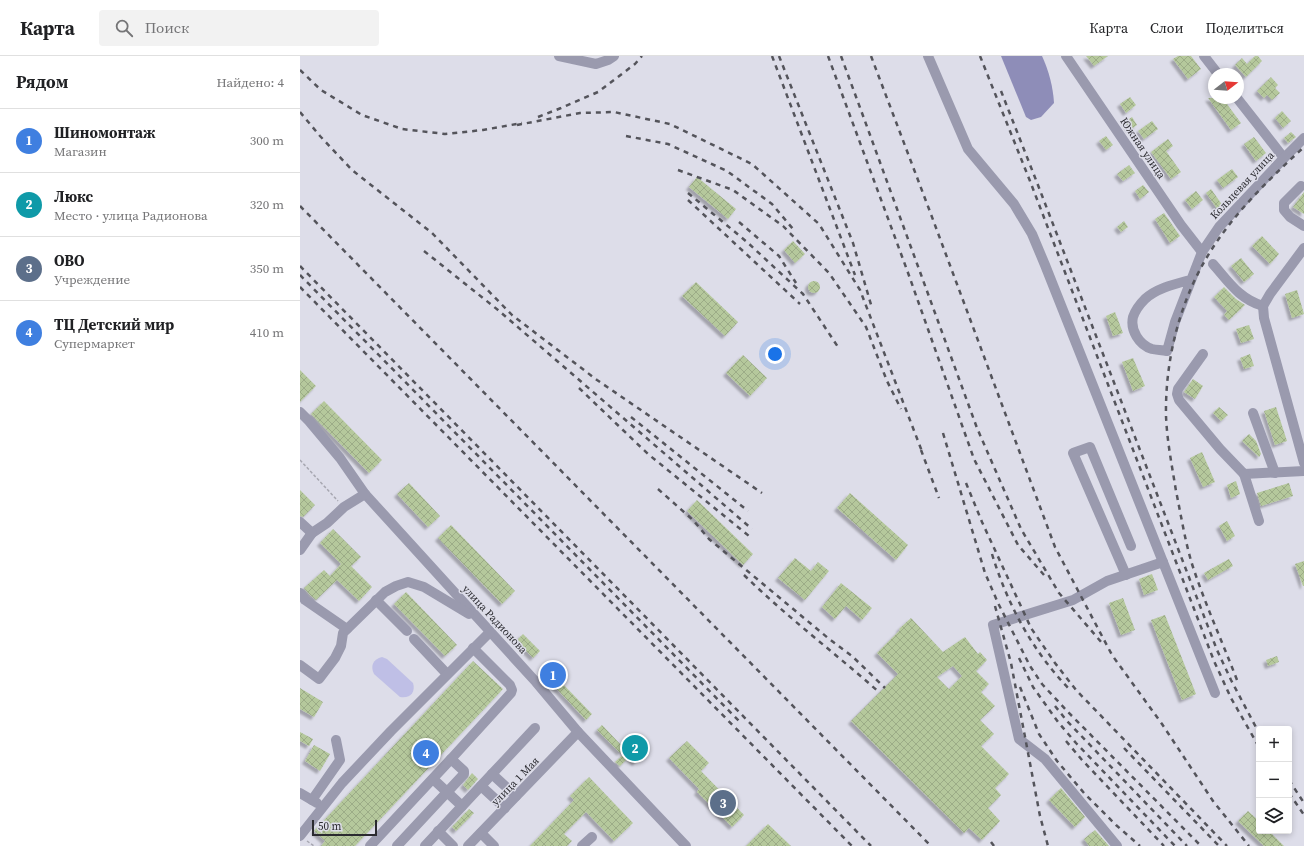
<!DOCTYPE html>
<html lang="ru">
<meta charset="utf-8">
<style>
:root{--surface:#fff;--page:#f2f2f2;--text:#202124;--muted:#757577;--line:#e0e0e0;--accent:#1a73e8}
body{margin:0;font-family:"Source Serif 4",serif;background:var(--page);color:var(--text)}
.controls{position:absolute;right:12px;bottom:12px;display:grid;overflow:hidden;border-radius:4px;box-shadow:0 2px 6px #0003}
.controls button{width:36px;height:36px;display:grid;place-items:center;padding:0;border:0;border-bottom:1px solid var(--line);background:var(--surface);color:var(--text);font:20px sans-serif}
.compass{position:absolute;left:908px;top:12px;width:36px;height:36px;border-radius:50%;background:var(--surface);box-shadow:0 2px 6px #0003;rotate:73deg}
.scale{position:absolute;left:12px;bottom:10px;width:65px;box-sizing:border-box;padding-left:4px;border:2px solid #2b2b30;border-top:0;font-size:11px;line-height:14px;white-space:nowrap;color:#2b2b30;-webkit-text-stroke:3px #dddde9;paint-order:stroke}
.you{position:absolute;left:475px;top:298px;width:14px;height:14px;margin:-10px;border:3px solid #fff;border-radius:50%;background:#1a73e8;box-shadow:0 0 0 6px #1a73e833}
.badge{display:grid;place-items:center;width:26px;height:26px;border-radius:50%;background:var(--accent);color:#fff;font-size:13px;font-weight:700}
.pin{position:absolute;translate:-50% -50%;border:2px solid #fff;box-shadow:0 1px 4px #0006}
.list{margin:0;padding:0;list-style:none}
h2{display:flex;justify-content:space-between;align-items:center;height:52px;margin:0;padding:0 16px;font-size:17px}
h2 small{font-size:13px;font-weight:400;color:var(--muted)}
.list li{display:grid;grid-template-columns:26px 1fr auto;gap:12px;align-items:center;box-sizing:border-box;height:64px;padding:0 16px;border-top:1px solid var(--line)}
.list b{display:block;font-size:15px;white-space:nowrap}
.list p{margin:0;font-size:13px;white-space:nowrap;color:var(--muted)}
.list em{font-size:13px;font-style:normal;color:var(--muted)}
.icon{flex:none;width:22px;height:22px;fill:none;stroke:currentColor;stroke-width:2;stroke-linecap:round;stroke-linejoin:round}
.map{position:relative;flex:none;width:1004px;height:790px;overflow:hidden}
header{display:flex;align-items:center;gap:24px;box-sizing:border-box;height:56px;padding:0 20px;background:var(--surface);border-bottom:1px solid var(--line)}
header strong{font-size:19px}
nav{display:flex;gap:22px;margin-inline-start:auto;font-size:14px}
.search{width:280px;height:36px;background:var(--page);display:flex;align-items:center;gap:10px;box-sizing:border-box;padding:0 14px;border-radius:4px;color:var(--muted);font-size:15px}
main{display:flex}
aside{flex:1;background:var(--surface)}
.map>svg:first-child{display:block}
</style>
<header>
<strong>Карта</strong>
<div class="search"><svg class="icon" aria-label="search" viewBox="0 0 24 24"><circle cx="10" cy="10" r="6"/><path d="M15 15l6 6"/></svg>Поиск</div>
<nav><a>Карта</a><a>Слои</a><a>Поделиться</a></nav>
</header>
<main>
<aside>
<h2>Рядом<small>Найдено: 4</small></h2>
<ul class="list">
<li><span class="badge" style="background:#3f7fe0">1</span><div><b>Шиномонтаж</b><p>Магазин</p></div><em>300 m</em></li>
<li><span class="badge" style="background:#0f9aa8">2</span><div><b>Люкс</b><p>Место · улица Радионова</p></div><em>320 m</em></li>
<li><span class="badge" style="background:#5c6f8a">3</span><div><b>OBO</b><p>Учреждение</p></div><em>350 m</em></li>
<li><span class="badge" style="background:#3f7fe0">4</span><div><b>ТЦ Детский мир</b><p>Супермаркет</p></div><em>410 m</em></li>
</ul>
</aside>
<div class="map">
<svg width="1004" height="790" viewBox="0 0 1004 790">
<defs>
<pattern id="building-cross-hatch" width="8" height="8" patternUnits="userSpaceOnUse"><rect width="8" height="8" fill="#b5c89c"/><path d="M0 0l8 8M0 8l8-8" fill="none" stroke="#9cac87"/></pattern>
<filter id="shadow"><feDropShadow dx="-3" dy="3" stdDeviation="1" flood-color="#0004"/></filter>
</defs>
<rect width="100%" height="100%" fill="#dddde9"/>
<!-- park -->
<path fill="#bfbfe6" d="M82 601 87 603 113 627C116 636 110 643 100 641L74 618C70 610 73 603 82 601Z"/>
<!-- water -->
<path fill="#8e8db8" d="M701 0H742C749 15 753 31 754 47L741 61 731 64 726 61Z"/>
<!-- building -->
<g fill="url(#building-cross-hatch)" fill-rule="evenodd" filter="url(#shadow)">
<path d="M786 0H808L794 10Z"/>
<path d="M878 0H891L901 13 888 23 873 3Z"/>
<path d="M955 0H958L962 5 946 21 935 9 942 2 947 8Z"/>
<path d="M971 21 978 29 975 32 980 37 972 44 967 39 964 42 957 35Z"/>
<path d="M830 41 836 49 826 57 820 48Z"/>
<path d="M908 42H925L929 47 927 48 941 67 931 74Z"/>
<path d="M982 55 991 65 983 72 975 62Z"/>
<path d="M832 61 837 69 830 74 825 66Z"/>
<path d="M852 65 858 73 844 83 838 75Z"/>
<path d="M991 76 996 81 988 87 984 82Z"/>
<path d="M806 80 813 89 806 94 799 85Z"/>
<path d="M954 81 966 97 956 105 944 88Z"/>
<path d="M868 83 873 90 866 95 881 116 871 123 851 96Z"/>
<path d="M829 109 835 117 823 125 817 118Z"/>
<path d="M932 113 938 121 923 132 917 124Z"/>
<path d="M397 121 436 153 428 163 389 131Z"/>
<path d="M843 129 849 136 840 143 835 135Z"/>
<path d="M911 133 923 150 918 154 906 137Z"/>
<path d="M896 135 903 144 892 153 885 144Z"/>
<path d="M1004 136V158L993 151Z"/>
<path d="M864 157 880 180 870 187 855 163Z"/>
<path d="M824 165 828 171 821 176 817 171Z"/>
<path d="M962 180 979 198 970 208 952 190Z"/>
<path d="M493 185 505 198 495 207 484 194Z"/>
<path d="M941 202 954 218 944 226 931 210Z"/>
<circle cx="514" cy="231" r="6"/>
<path d="M396 226 438 266 425 280 382 240Z"/>
<path d="M924 231 936 243 945 249 929 264 924 259 927 255 914 241Z"/>
<path d="M997 234 1004 258 992 262 985 238Z"/>
<path d="M815 256 823 277 813 280 806 260Z"/>
<path d="M949 269 954 283 941 287 936 273Z"/>
<path d="M950 298 954 310 944 313 940 302Z"/>
<path d="M443 299 467 322 450 340 426 317Z"/>
<path d="M833 302 845 330 833 335 822 306Z"/>
<path d="M0 314 16 330 0 346Z"/>
<path d="M893 323 903 330 895 343 884 336Z"/>
<path d="M24 345 82 404 69 417 11 358Z"/>
<path d="M919 351 928 359 921 365 913 357Z"/>
<path d="M976 351 987 385 975 389 964 355Z"/>
<path d="M949 378 956 385 961 398 959 401 942 385Z"/>
<path d="M902 396 915 426 903 431 890 402Z"/>
<path d="M936 425 940 438 931 442 927 429Z"/>
<path d="M109 427 140 460 128 471 97 438Z"/>
<path d="M989 427 993 440 961 450 957 437Z"/>
<path d="M0 434 15 449 3 461 0 460Z"/>
<path d="M550 437 608 489 596 504 537 452Z"/>
<path d="M397 444 453 498 443 509 387 455Z"/>
<path d="M927 465 935 480 927 485 919 470Z"/>
<path d="M151 469 215 535 202 548 138 482Z"/>
<path d="M33 473 61 501 51 510 72 531 59 545 37 524 16 544 10 539 4 532 24 514 30 520 41 508 20 487Z"/>
<path d="M495 502 511 515 518 506 529 515 505 544 478 522Z"/>
<path d="M929 503 933 510 908 524 904 517Z"/>
<path d="M1004 505V530H1003L995 508Z"/>
<path d="M852 518 858 534 844 539 839 523Z"/>
<path d="M541 527 572 552 562 564 546 550 535 563 522 551Z"/>
<path d="M106 536 157 589 145 600 94 548Z"/>
<path d="M823 542 835 574 821 579 809 547Z"/>
<path d="M865 559 896 638 882 644 851 564Z"/>
<path d="M611 562 643 596 665 581 678 598 680 596 687 604 676 615 689 628 681 636 695 650 680 664 694 678 681 690 709 718 695 732 701 739 688 752 700 765 682 784 669 772 664 777 551 665 598 618 577 597 600 574 599 573ZM653 610 662 620 649 633 637 621Z"/>
<path d="M223 578 240 595 233 602 216 585Z"/>
<path d="M977 600 979 606 968 610 966 604Z"/>
<path d="M173 605 203 633 55 790H21L25 785 14 775Z"/>
<path d="M258 623 292 658 286 664 253 629Z"/>
<path d="M0 632 23 646 14 661 0 653Z"/>
<path d="M302 669 323 691 336 678 350 692 335 707 329 701 320 710 315 706 325 697 322 694 320 697 297 674Z"/>
<path d="M0 676 13 683 9 690 0 685Z"/>
<path d="M387 685 409 707 401 715 444 759 432 771 397 736 399 733 369 702Z"/>
<path d="M14 689 30 698 20 715 5 705Z"/>
<path d="M172 717 178 723 168 734 163 729Z"/>
<path d="M289 721 333 767 314 785 286 756 264 778 272 785 267 790H230L274 744 270 740Z"/>
<path d="M761 732 785 761 775 771 749 744Z"/>
<path d="M169 753 174 757 156 775 152 771Z"/>
<path d="M948 755 959 765V775H969L984 790H964L938 765Z"/>
<path d="M468 768 491 790H446Z"/>
<path d="M795 774 809 790H789L784 783Z"/>
</g>
<g fill="none" stroke-linecap="round" stroke-linejoin="round">
<!-- path -->
<g stroke="#a7a7b1" stroke-width="1.5" stroke-dasharray="3 2" stroke-linecap="butt">
<path d="M0 404 38 445"/>
<path d="M7 785 14 790"/>
</g>
<!-- minor -->
<g stroke="#9a9aae" stroke-width="10">
<path d="M259 0 296 8 308 4 314 0"/>
<path d="M628 0 668 93 714 148 732 178 745 209 915 637"/>
<path d="M766 0 881 169 902 196"/>
<path d="M904 0 918 18"/>
<path d="M937 42 984 102"/>
<path d="M1001 130 984 147V154L990 161 1004 170"/>
<path d="M913 208C928 225 939 243 963 250"/>
<path d="M890 224C875 228 857 232 845 243 841 247 835 255 833 261 830 274 839 289 852 293 856 294 862 294 867 295L875 266 902 196 919 171 984 102 1004 82"/>
<path d="M963 250 964 262 1004 407"/>
<path d="M963 250 970 238 1004 192"/>
<path d="M903 298 878 333 877 338 879 344 920 393 944 418 1004 415"/>
<path d="M0 356 9 365 40 402 65 438 236 626 278 676 386 790"/>
<path d="M953 357 975 417"/>
<path d="M944 418 959 465"/>
<path d="M0 466 12 477 27 467 44 451 65 438"/>
<path d="M0 494 12 477"/>
<path d="M826 519 773 397 790 391 831 490"/>
<path d="M0 537 5 544 47 573"/>
<path d="M76 544 107 575"/>
<path d="M114 583 147 618"/>
<path d="M0 609 19 623 35 602 41 590 43 577 85 536 96 530 108 526 124 531 169 558"/>
<path d="M151 703 211 637 212 634 210 629 173 592"/>
<path d="M133 723 162 750"/>
<path d="M181 730 205 752"/>
<path d="M0 737 17 747"/>
<path d="M216 740 192 718 235 672"/>
<path d="M12 744 40 704 36 684"/>
<path d="M138 775 153 790"/>
<path d="M181 777 194 790"/>
<path d="M0 780 42 727 91 675 190 576"/>
<path d="M70 790 151 703 164 715V718L97 790"/>
<path d="M125 790 192 718"/>
<path d="M168 790 278 676"/>
<path d="M282 790 292 781"/>
<path d="M817 790 745 703 719 683 693 569 773 544 807 525 863 506"/>
</g>
<!-- rail -->
<g stroke="#54545b" stroke-width="2.5" stroke-dasharray="5 5" stroke-linecap="butt">
<path d="M472 0 555 219"/>
<path d="M479 0 553 187 572 252"/>
<path d="M528 0 607 214 674 403 718 489 744 519"/>
<path d="M541 0 562 57 677 372 721 473 759 537 802 587"/>
<path d="M571 0 629 153 755 491 812 599 862 668 913 745 949 790"/>
<path d="M680 0 730 125 914 605 931 642 959 691"/>
<path d="M0 14 21 34 62 59 102 73 145 78 183 74 222 67"/>
<path d="M701 35 736 124 917 594 931 624 959 677"/>
<path d="M0 56 20 80 52 114 132 177 212 259 297 324 462 437"/>
<path d="M238 61 261 52 298 36 335 8 342 0"/>
<path d="M217 69 280 57 314 56 370 68 452 108 519 168 560 234 623 398"/>
<path d="M326 80 368 88 427 115 472 148 493 173"/>
<path d="M378 114 433 134 483 170 529 217 566 271 587 325 601 353"/>
<path d="M388 137 447 186 503 238 538 291"/>
<path d="M388 144 500 248"/>
<path d="M0 150 631 790"/>
<path d="M439 166 479 200 496 227"/>
<path d="M124 195 198 254 452 473"/>
<path d="M0 210 571 790"/>
<path d="M0 219 439 665"/>
<path d="M0 231 552 790"/>
<path d="M279 332 348 398 449 480"/>
<path d="M331 361 448 455"/>
<path d="M643 377 685 517 698 547 730 610 742 628 768 656 901 790"/>
<path d="M621 394 639 442"/>
<path d="M666 427 682 466 731 572 755 607 776 634 927 790"/>
<path d="M358 433 393 464 409 483 528 582 552 600 585 632"/>
<path d="M692 498C708 550 733 596 771 635"/>
<path d="M444 519C487 561 535 597 580 637"/>
<path d="M695 550 711 607 740 760 748 790"/>
<path d="M719 602 733 631 758 666 776 687 875 790"/>
<path d="M937 624C922 585 905 548 892 508 885 485 881 459 876 435 872 410 867 385 866 360 865 305 879 248 907 201 932 159 968 124 1004 91"/>
<path d="M720 631 739 678 757 705 784 737 816 769 840 790"/>
<path d="M755 650 767 665 887 790"/>
<path d="M766 685 782 704 864 790"/>
<path d="M824 692 919 790"/>
<path d="M989 724 1004 747"/>
<path d="M989 737 1004 759"/>
<path d="M691 786 694 790"/>
</g>
</g>
<g text-anchor="middle" stroke-width="3" stroke-linejoin="round" paint-order="stroke">
<!-- street labels -->
<g font-size="11" fill="#2b2b30" stroke="#dddde9">
<text transform="translate(843 92) rotate(56)" y="4">Южная улица</text>
<text transform="translate(942 129) rotate(-47)" y="4">Кольцевая улица</text>
<text transform="translate(195 563) rotate(47)" y="4">улица Радионова</text>
<text transform="translate(215 725) rotate(-46)" y="4">улица 1 Мая</text>
</g>
</g>
</svg>
<div class="controls">
<button>+</button>
<button>−</button>
<button><svg class="icon" aria-label="layers" viewBox="0 0 24 24"><path d="M12 4l9 5-9 5-9-5zM3 14l9 5 9-5"/></svg></button>
</div>
<svg class="compass" viewBox="-18 -18 36 36"><path d="M0-13l5 13h-10z" fill="#e53935"/><path d="M0 13l5-13h-10z" fill="#757577"/></svg>
<div class="scale">50 m</div>
<div class="you"></div>
<div class="pin badge" style="left:253px;top:619px;background:#3f7fe0">1</div>
<div class="pin badge" style="left:335px;top:692px;background:#0f9aa8">2</div>
<div class="pin badge" style="left:423px;top:747px;background:#5c6f8a">3</div>
<div class="pin badge" style="left:126px;top:697px;background:#3f7fe0">4</div>
</div>
</main>
